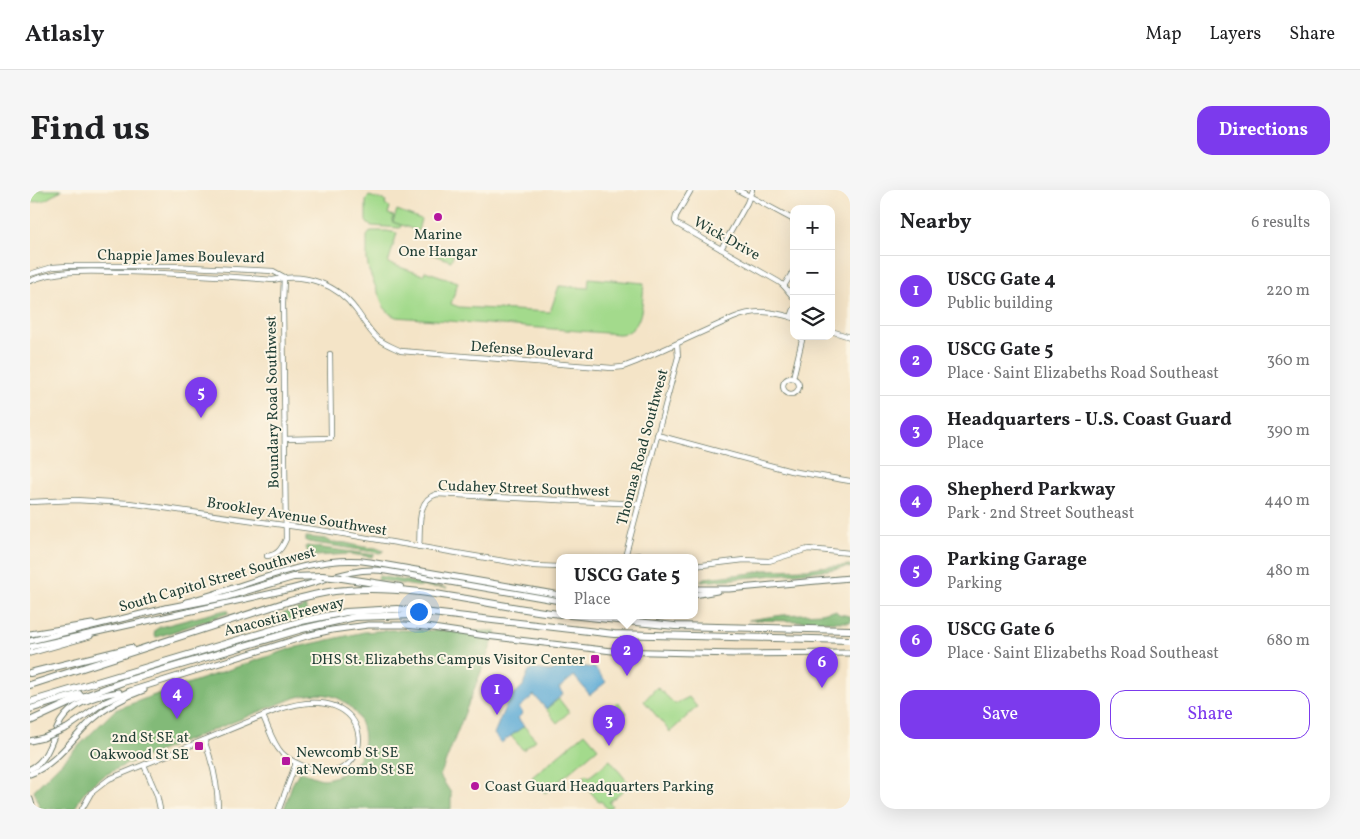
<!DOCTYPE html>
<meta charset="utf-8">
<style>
:root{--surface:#fff;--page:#f6f6f6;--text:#202124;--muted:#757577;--line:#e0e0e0;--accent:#7c3aed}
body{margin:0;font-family:Vollkorn,serif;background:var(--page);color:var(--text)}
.controls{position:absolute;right:15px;top:15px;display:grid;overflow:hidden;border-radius:10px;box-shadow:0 5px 20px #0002}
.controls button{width:45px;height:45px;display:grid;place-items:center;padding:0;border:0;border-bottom:1px solid var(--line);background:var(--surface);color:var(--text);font:25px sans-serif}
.you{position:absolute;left:388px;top:421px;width:18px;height:18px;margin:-12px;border:4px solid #fff;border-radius:50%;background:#1a73e8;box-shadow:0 0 0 8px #1a73e833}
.badge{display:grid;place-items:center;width:32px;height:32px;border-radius:50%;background:var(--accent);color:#fff;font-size:16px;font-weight:700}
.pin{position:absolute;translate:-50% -41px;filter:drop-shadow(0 1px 2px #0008)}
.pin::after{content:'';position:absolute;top:26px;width:18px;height:15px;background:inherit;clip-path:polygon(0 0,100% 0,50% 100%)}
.popup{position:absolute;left:526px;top:364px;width:142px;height:65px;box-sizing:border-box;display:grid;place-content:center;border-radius:10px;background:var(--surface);filter:drop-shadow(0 1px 4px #0005);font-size:16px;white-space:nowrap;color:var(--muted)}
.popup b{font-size:19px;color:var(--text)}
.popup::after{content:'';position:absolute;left:50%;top:100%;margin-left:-10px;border:10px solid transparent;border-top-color:var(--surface)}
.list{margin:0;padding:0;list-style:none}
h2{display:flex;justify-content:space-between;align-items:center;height:65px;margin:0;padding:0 20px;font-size:21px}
h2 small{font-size:16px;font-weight:400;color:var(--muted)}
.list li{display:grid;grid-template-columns:32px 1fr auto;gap:15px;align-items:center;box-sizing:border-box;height:70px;padding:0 20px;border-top:1px solid var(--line)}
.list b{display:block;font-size:19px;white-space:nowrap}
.list p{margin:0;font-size:16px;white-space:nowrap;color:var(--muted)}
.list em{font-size:16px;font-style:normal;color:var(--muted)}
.actions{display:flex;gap:10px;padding:15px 20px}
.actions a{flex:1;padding:11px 0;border:1px solid var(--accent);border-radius:15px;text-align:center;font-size:18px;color:var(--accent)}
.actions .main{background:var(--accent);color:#fff}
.icon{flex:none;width:28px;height:28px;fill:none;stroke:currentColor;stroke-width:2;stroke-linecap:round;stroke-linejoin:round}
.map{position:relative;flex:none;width:820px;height:619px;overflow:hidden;border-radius:15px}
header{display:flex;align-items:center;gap:30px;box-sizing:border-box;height:70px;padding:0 25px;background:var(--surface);border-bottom:1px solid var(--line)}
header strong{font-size:24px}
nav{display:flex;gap:28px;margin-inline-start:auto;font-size:18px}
.intro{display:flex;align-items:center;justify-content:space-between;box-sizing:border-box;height:120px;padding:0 30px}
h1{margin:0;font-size:35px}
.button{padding:12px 22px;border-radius:15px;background:var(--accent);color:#fff;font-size:18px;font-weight:700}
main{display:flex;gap:30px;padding:0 30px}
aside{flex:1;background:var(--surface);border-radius:15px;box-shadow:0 5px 20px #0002}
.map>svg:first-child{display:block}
</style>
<header>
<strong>Atlasly</strong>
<nav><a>Map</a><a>Layers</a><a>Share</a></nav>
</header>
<div class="intro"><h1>Find us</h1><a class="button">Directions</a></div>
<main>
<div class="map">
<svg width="820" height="619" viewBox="0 0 820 619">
<rect width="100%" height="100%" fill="#fcf5e5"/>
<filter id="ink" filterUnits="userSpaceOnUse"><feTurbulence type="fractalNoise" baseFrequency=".02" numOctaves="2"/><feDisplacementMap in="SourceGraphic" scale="10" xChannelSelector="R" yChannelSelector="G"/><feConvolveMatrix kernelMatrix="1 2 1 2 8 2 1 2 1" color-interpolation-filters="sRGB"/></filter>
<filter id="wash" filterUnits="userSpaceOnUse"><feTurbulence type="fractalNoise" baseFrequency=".0096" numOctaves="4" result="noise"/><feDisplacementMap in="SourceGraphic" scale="20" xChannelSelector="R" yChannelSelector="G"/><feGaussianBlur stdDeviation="1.12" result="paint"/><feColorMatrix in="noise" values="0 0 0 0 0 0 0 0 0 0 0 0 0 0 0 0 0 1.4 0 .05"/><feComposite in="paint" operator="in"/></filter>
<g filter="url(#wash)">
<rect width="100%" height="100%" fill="#f4e4c7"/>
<!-- green -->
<g fill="#a3da8c" stroke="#618c60">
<path d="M0 0H32L15 10 0 13Z"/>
<path d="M339 6 356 11 355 15 360 17 358 24 364 26 362 32 371 35 370 38 342 36 338 34 336 31V11Z"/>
<path d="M367 20 391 29 388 41 363 32Z"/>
<path d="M341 41H357L367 43 358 73 393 85 395 81 428 92 421 114 429 117 520 122 529 96 558 98 559 88 614 93C612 112 614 143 589 144L366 127 360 124 354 117 339 81 337 70V46Z"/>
<path d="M404 56 424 63 421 71 401 64Z"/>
<path d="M627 497 645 514 659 507 667 517 640 542 614 511Z"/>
<path d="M529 509 539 522 527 533 516 519Z"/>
<path d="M588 512 597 523 576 540 567 530Z"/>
<path d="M494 536 506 550 493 560 481 546Z"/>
<path d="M555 543 568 558 515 603 502 587Z"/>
<path d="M580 570 600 595 579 612 582 616 577 619 571 611 569 612 553 593 556 591 553 587 556 584 559 587Z"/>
</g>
<!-- forest -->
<g fill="#82ba78" stroke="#507c56">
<path d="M276 347 296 349 301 352 316 353 333 357 346 358 354 361 350 363 279 352 276 351Z"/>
<path d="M277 356 345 365 342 367 320 364 285 366 280 365 275 357Z"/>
<path d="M820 375V378L816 377 797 380 672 392 670 391 674 388 723 383 734 380 778 379 788 377Z"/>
<path d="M349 386 417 398 386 396 348 390V387Z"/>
<path d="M274 416 276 417V421L273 426 238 437 234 434 235 431C248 427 258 419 271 419Z"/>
<path d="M195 420H198L199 423 127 447 124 446 125 440 130 437Z"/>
<path d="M800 421H806L809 424 820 426V432L718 430 753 425 791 423Z"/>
<path d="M361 440 467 441 410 586 421 603V619H254L262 595 269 582C278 583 286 589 295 589 302 588 307 586 313 583 349 564 335 512 298 505 287 503 275 505 264 508L97 574C74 585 55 594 45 619H10L4 600 85 520 130 503 263 458 334 442Z"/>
</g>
<!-- water -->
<path fill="#5caad6" stroke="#3e7485" d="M537 475 565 478 576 492 560 505 544 486 529 498 533 504 516 519 504 505 489 518 493 523 488 528 494 536 471 553 464 544 475 517 481 507 493 496 498 482 504 479 520 481Z"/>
</g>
<g filter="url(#ink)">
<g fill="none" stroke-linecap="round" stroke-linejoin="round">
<defs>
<g id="minor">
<path d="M661 0 646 26 645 31 647 34 749 92 754 96 764 108"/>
<path d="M708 0 764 30"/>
<path d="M691 59 717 13 722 0"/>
<path d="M0 84 23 77 38 76H141L243 81 254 87"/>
<path d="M0 91C30 78 65 82 98 82 146 83 195 86 243 90 274 82 307 94 326 120 333 129 338 140 347 148 354 154 363 157 371 161L582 178 593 177 606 172 703 128C724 119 742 121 764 128"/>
<path d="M754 96 764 80"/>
<path d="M761 127 764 119"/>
<path d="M801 141 820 147"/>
<circle cx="761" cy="196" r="8"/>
<path d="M763 188 773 146"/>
<path d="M627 245 761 281 820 291"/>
<path d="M255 249 301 248 300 164"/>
<path d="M0 312 45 310 99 313 296 341 504 376 530 377"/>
<path d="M389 357C391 340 385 310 407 304L609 314"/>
<path d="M237 366C248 365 252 358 256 349L253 114 254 87"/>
<path d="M594 367 610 365 622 367"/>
<path d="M595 367 648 167 647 154"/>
<path d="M664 376 714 370 739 371 778 359 820 363"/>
<path d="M174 550C183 573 188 594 188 619"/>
<path d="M114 575 127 605 130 619"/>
<path d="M52 619 61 603 79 589 247 520C351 483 348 600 282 579 246 567 247 558 233 526"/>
<path d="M249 619 266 573"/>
</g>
<g id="major">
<path d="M664 399H699L820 388"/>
<path d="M664 405 687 401"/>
<path d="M156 412C214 398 281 363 340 372L530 405"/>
<path d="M0 444 62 434"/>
<path d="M0 451 136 418"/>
<path d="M0 457C85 438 171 419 256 400 289 393 321 376 356 381L530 411"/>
<path d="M0 463 60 446"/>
<path d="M37 538 73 513 100 501 280 445 302 440 338 435H375L396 437 456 446 582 461 706 464 820 463"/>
<path d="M0 551 13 548"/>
<path d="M0 579C19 570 21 548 31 531 43 512 69 505 89 502"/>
<path d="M0 584C25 575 42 549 61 531 76 517 94 507 114 500"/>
<path d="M0 609 3 619"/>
</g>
<g id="highway">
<path d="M312 388 370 397"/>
<path d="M133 419 195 407 263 387 292 386"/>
<path d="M540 425 645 436 820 440"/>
<path d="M0 483 101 458"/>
<path d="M0 495 260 411C278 406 297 401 316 400 387 394 459 416 530 424"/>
<path d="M0 512 272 431 316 422 367 419 584 444 820 450"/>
<path d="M0 519 49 504"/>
<path d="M0 531 52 507 93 492 272 439 325 427 385 425"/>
</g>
</defs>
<!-- minor casing -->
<use href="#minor" stroke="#6a7767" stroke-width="6"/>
<!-- major casing -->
<use href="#major" stroke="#6a7767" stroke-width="7"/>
<!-- highway casing -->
<use href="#highway" stroke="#6a7767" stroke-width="8"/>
<!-- minor -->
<use href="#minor" stroke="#fff" stroke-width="4.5"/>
<!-- major -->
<use href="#major" stroke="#fff" stroke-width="5"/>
<!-- highway -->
<use href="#highway" stroke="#fff" stroke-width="6"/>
<defs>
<path id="major-bridge" d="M13 548 37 538"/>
<path id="highway-bridge" d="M292 386 312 388"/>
</defs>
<!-- major-bridge casing -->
<use href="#major-bridge" stroke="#6a7767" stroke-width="7" stroke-linecap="butt"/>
<!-- highway-bridge casing -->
<use href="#highway-bridge" stroke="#6a7767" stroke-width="8" stroke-linecap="butt"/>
<!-- major-bridge -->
<use href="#major-bridge" stroke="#fff" stroke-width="5"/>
<!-- highway-bridge -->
<use href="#highway-bridge" stroke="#fff" stroke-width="6"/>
</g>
</g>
<!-- markers -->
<g fill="#b5179e" stroke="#fcf5e5" stroke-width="2">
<circle cx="408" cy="27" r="5"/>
<rect x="560" y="464" width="10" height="10" rx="2.5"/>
<rect x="164" y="551" width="10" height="10" rx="2.5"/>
<rect x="251" y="566" width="10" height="10" rx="2.5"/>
<circle cx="445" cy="596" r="5"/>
</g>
<g text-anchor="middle" stroke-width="4" stroke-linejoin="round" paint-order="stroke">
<!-- poi labels -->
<g font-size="15" fill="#1f3d34" stroke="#fcf5e5" text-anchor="end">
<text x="408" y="49" text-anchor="middle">Marine<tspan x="408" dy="17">One Hangar</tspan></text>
<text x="555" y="474">DHS St. Elizabeths Campus Visitor Center</text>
<text x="159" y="552">2nd St SE at<tspan x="159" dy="17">Oakwood St SE</tspan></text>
<text x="266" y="567" text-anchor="start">Newcomb St SE<tspan x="266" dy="17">at Newcomb St SE</tspan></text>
<text x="455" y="601" text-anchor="start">Coast Guard Headquarters Parking</text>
</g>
<!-- street labels -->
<g font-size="15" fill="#1f3d34" stroke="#fcf5e5">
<text transform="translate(697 48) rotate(29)" y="5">Wick Drive</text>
<text transform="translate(151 66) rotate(1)" y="5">Chappie James Boulevard</text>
<text transform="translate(502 160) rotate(4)" y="5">Defense Boulevard</text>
<text transform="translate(242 212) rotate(-91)" y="5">Boundary Road Southwest</text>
<text transform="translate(612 257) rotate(-75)" y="5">Thomas Road Southwest</text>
<text transform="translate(494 298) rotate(2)" y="5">Cudahey Street Southwest</text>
<text transform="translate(267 326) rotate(9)" y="5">Brookley Avenue Southwest</text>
<text transform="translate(187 389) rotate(-16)" y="5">South Capitol Street Southwest</text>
<text transform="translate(254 426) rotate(-14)" y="5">Anacostia Freeway</text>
</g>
</g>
</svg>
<div class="controls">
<button>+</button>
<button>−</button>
<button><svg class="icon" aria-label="layers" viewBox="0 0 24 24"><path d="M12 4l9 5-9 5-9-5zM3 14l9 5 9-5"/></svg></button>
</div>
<div class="you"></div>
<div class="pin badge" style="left:467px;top:525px">1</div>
<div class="pin badge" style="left:597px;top:486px">2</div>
<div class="popup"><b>USCG Gate 5</b>Place</div>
<div class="pin badge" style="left:579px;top:556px">3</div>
<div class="pin badge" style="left:147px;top:529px">4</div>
<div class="pin badge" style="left:171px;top:228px">5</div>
<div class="pin badge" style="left:792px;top:498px">6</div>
</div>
<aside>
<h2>Nearby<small>6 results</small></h2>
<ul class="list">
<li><span class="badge">1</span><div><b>USCG Gate 4</b><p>Public building</p></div><em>220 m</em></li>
<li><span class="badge">2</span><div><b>USCG Gate 5</b><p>Place · Saint Elizabeths Road Southeast</p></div><em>360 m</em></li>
<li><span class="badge">3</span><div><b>Headquarters - U.S. Coast Guard</b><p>Place</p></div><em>390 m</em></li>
<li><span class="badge">4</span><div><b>Shepherd Parkway</b><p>Park · 2nd Street Southeast</p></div><em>440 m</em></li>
<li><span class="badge">5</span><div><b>Parking Garage</b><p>Parking</p></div><em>480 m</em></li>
<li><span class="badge">6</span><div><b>USCG Gate 6</b><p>Place · Saint Elizabeths Road Southeast</p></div><em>680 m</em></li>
</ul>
<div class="actions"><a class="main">Save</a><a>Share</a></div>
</aside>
</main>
